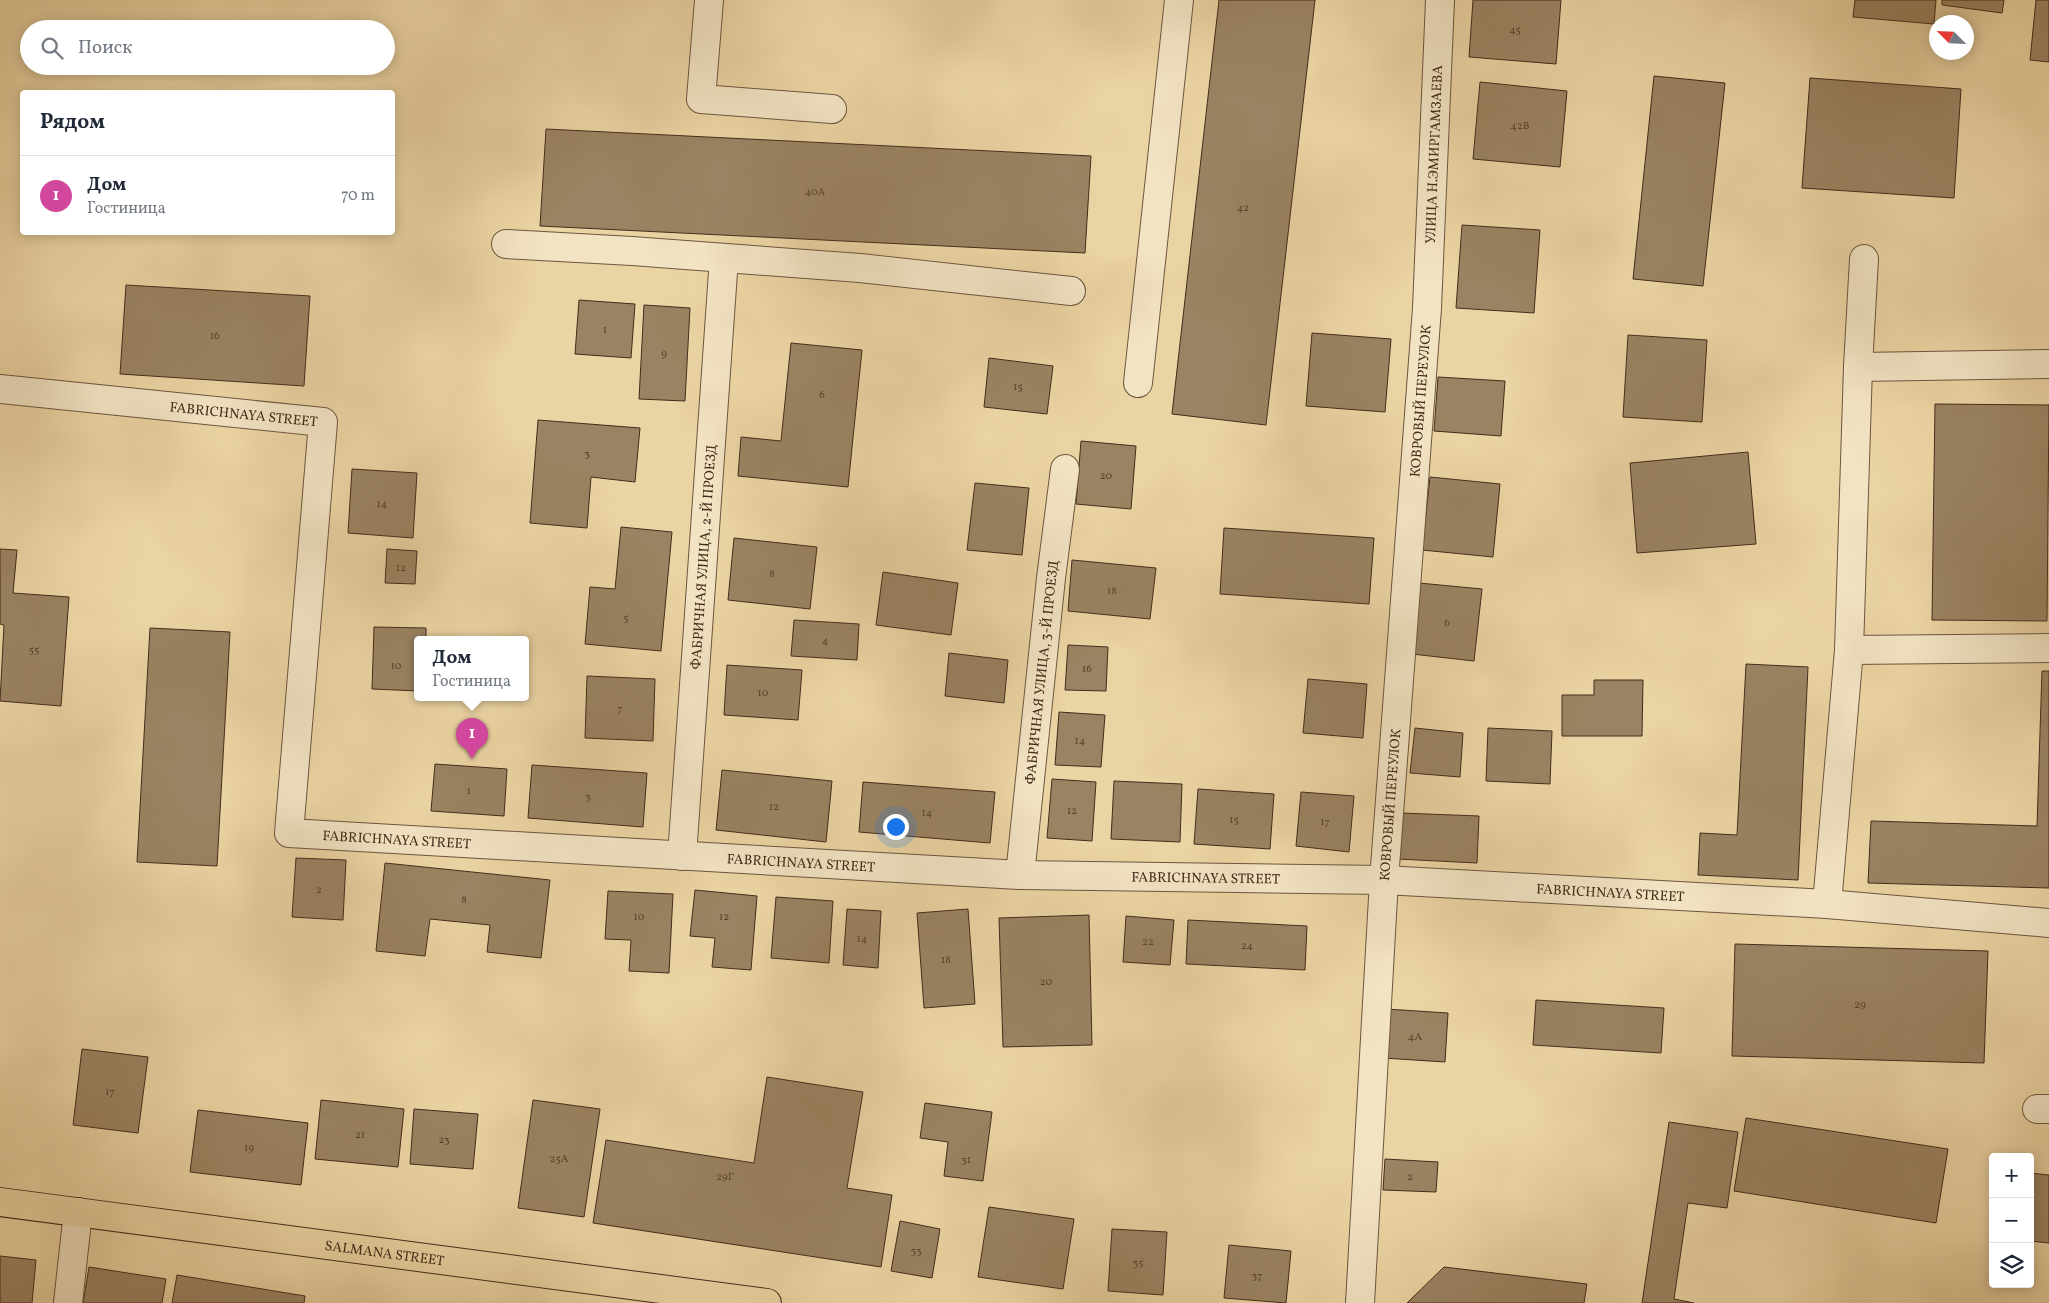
<!DOCTYPE html>
<html lang="ru">
<meta charset="utf-8">
<style>
:root{--surface:#fff;--page:#f2f2f3;--text:#1f2937;--muted:#747a83;--line:#e0e1e3;--accent:#0f766e}
body{margin:0;font-family:Vollkorn,serif;background:var(--page);color:var(--text)}
.controls{position:absolute;right:15px;bottom:15px;display:grid;overflow:hidden;border-radius:5px;box-shadow:0 2px 12px #0003}
.controls button{width:45px;height:45px;display:grid;place-items:center;padding:0;border:0;border-bottom:1px solid var(--line);background:var(--surface);color:var(--text);font:25px sans-serif}
.compass{position:absolute;left:1929px;top:15px;width:45px;height:45px;border-radius:50%;background:var(--surface);box-shadow:0 2px 12px #0003;rotate:294deg}
.you{position:absolute;left:895px;top:826px;width:18px;height:18px;margin:-12px;border:4px solid #fff;border-radius:50%;background:#1a73e8;box-shadow:0 0 0 8px #1a73e833}
.badge{display:grid;place-items:center;width:32px;height:32px;border-radius:50%;background:var(--accent);color:#fff;font-size:16px;font-weight:700}
.pin{position:absolute;translate:-50% -41px;filter:drop-shadow(0 1px 2px #0008)}
.pin::after{content:'';position:absolute;top:26px;width:18px;height:15px;background:inherit;clip-path:polygon(0 0,100% 0,50% 100%)}
.popup{position:absolute;left:414px;top:636px;width:115px;height:65px;box-sizing:border-box;display:grid;place-content:center;border-radius:5px;background:var(--surface);filter:drop-shadow(0 1px 4px #0005);font-size:16px;white-space:nowrap;color:var(--muted)}
.popup b{font-size:19px;color:var(--text)}
.popup::after{content:'';position:absolute;left:50%;top:100%;margin-left:-10px;border:10px solid transparent;border-top-color:var(--surface)}
.list{margin:0;padding:0;list-style:none}
h2{display:flex;justify-content:space-between;align-items:center;height:65px;margin:0;padding:0 20px;font-size:21px}
h2 small{font-size:16px;font-weight:400;color:var(--muted)}
.list li{display:grid;grid-template-columns:32px 1fr auto;gap:15px;align-items:center;box-sizing:border-box;height:80px;padding:0 20px;border-top:1px solid var(--line)}
.list b{display:block;font-size:19px;white-space:nowrap}
.list p{margin:0;font-size:16px;white-space:nowrap;color:var(--muted)}
.list em{font-size:16px;font-style:normal;color:var(--muted)}
.icon{flex:none;width:28px;height:28px;fill:none;stroke:currentColor;stroke-width:2;stroke-linecap:round;stroke-linejoin:round}
.map{position:relative;flex:none;width:2049px;height:1303px;overflow:hidden}
.search{position:absolute;background:var(--surface);box-shadow:0 2px 12px #0003;left:20px;top:20px;width:375px;height:55px;display:flex;align-items:center;gap:12px;box-sizing:border-box;padding:0 18px;border-radius:28px;color:var(--muted);font-size:19px}
.panel{position:absolute;background:var(--surface);box-shadow:0 2px 12px #0003;left:20px;top:90px;width:375px;height:145px;border-radius:5px}
.map>svg:first-child{display:block}
</style>
<div class="map">
<svg width="2049" height="1303" viewBox="0 0 2049 1303">
<rect width="100%" height="100%" fill="#ebd4a3"/>
<filter id="stains"><feTurbulence type="fractalNoise" baseFrequency=".004" numOctaves="4"/><feColorMatrix values="0 0 0 0 .2 0 0 0 0 .09 0 0 0 0 .02 0 0 0 .5 -.17"/></filter>
<radialGradient id="worn" r=".72"><stop offset=".6" stop-color="#630" stop-opacity="0"/><stop offset="1" stop-color="#630" stop-opacity=".3"/></radialGradient>
<!-- building -->
<g fill="#9a8362" stroke="#422c1c">
<path d="M1219 0H1315L1266 425 1172 414Z"/>
<path d="M1473 0H1561L1556 64 1469 57Z"/>
<path d="M1855 0H1936L1934 24 1853 17Z"/>
<path d="M1942 0H2004L2002 13 1942 5Z"/>
<path d="M2036 0H2049V62L2030 60Z"/>
<path d="M1654 76 1725 83 1703 286 1633 279Z"/>
<path d="M1810 78 1961 89 1954 198 1802 188Z"/>
<path d="M1480 82 1567 91 1560 167 1473 159Z"/>
<path d="M546 129 1091 156 1085 253 540 226Z"/>
<path d="M1462 225 1540 230 1534 313 1456 308Z"/>
<path d="M126 285 310 296 304 386 120 374Z"/>
<path d="M579 300 635 304 631 358 575 354Z"/>
<path d="M644 305 690 308 685 401 639 399Z"/>
<path d="M1312 333 1391 339 1385 412 1306 406Z"/>
<path d="M1628 335 1707 340 1702 422 1623 417Z"/>
<path d="M791 343 862 350 848 487 738 476 741 437 781 441Z"/>
<path d="M989 358 1053 366 1047 414 984 407Z"/>
<path d="M1438 377 1505 381 1501 436 1434 431Z"/>
<path d="M1935 404 2049 405 2047 621 1932 620Z"/>
<path d="M538 420 640 428 635 482 591 477 587 528 530 523Z"/>
<path d="M1081 441 1136 446 1131 509 1076 504Z"/>
<path d="M1748 452 1756 544 1637 553 1630 463Z"/>
<path d="M352 469 417 473 413 538 348 533Z"/>
<path d="M1430 477 1500 484 1493 557 1422 550Z"/>
<path d="M975 483 1029 488 1022 555 967 550Z"/>
<path d="M621 527 672 532 661 651 585 644 590 587 615 589Z"/>
<path d="M1224 528 1374 538 1369 604 1220 594Z"/>
<path d="M734 538 817 547 810 609 728 600Z"/>
<path d="M0 549 17 550 13 593 69 597 61 706 0 701 4 625 0 624Z"/>
<path d="M387 549 417 551 415 584 385 583Z"/>
<path d="M1072 560 1156 568 1150 619 1068 611Z"/>
<path d="M883 572 958 583 951 635 876 625Z"/>
<path d="M1419 583 1482 589 1474 661 1412 654Z"/>
<path d="M794 620 859 624 857 660 791 656Z"/>
<path d="M374 627 426 628V640H418V691L372 689Z"/>
<path d="M150 628 230 632 217 866 137 862Z"/>
<path d="M1068 645 1108 647 1106 691 1065 690Z"/>
<path d="M949 653 1008 660 1004 703 945 696Z"/>
<path d="M1746 664 1808 667 1798 880 1698 875 1700 833 1737 835Z"/>
<path d="M727 665 802 670 798 720 724 715Z"/>
<path d="M2042 671H2049V888L1868 883 1871 821 2037 826Z"/>
<path d="M587 676 655 679 653 741 585 738Z"/>
<path d="M1308 679 1367 684 1363 738 1303 733Z"/>
<path d="M1594 680H1643L1642 736H1562V695H1594Z"/>
<path d="M1059 712 1105 715 1101 767 1055 765Z"/>
<path d="M1415 728 1463 733 1460 777 1410 773Z"/>
<path d="M1488 728 1552 731 1550 784 1486 781Z"/>
<path d="M435 764 507 769 504 816 431 811Z"/>
<path d="M532 765 647 773 643 827 528 818Z"/>
<path d="M722 770 832 781 826 842 716 830Z"/>
<path d="M1052 779 1096 782 1092 841 1047 838Z"/>
<path d="M1114 781 1182 784 1180 842 1111 839Z"/>
<path d="M863 782 995 792 990 843 859 832Z"/>
<path d="M1198 789 1274 794 1270 849 1194 844Z"/>
<path d="M1301 792 1354 796 1349 852 1296 846Z"/>
<path d="M1401 813 1479 816 1477 863 1398 859Z"/>
<path d="M296 858 346 860 343 920 292 917Z"/>
<path d="M385 863 550 880 541 958 487 952 490 925 430 919 425 956 376 951Z"/>
<path d="M695 890 757 896 751 970 712 967 715 938 690 936Z"/>
<path d="M608 891 673 894 669 973 629 971 631 940 605 939Z"/>
<path d="M776 897 833 901 829 963 771 958Z"/>
<path d="M847 909 881 911 878 968 843 965Z"/>
<path d="M968 909 975 1004 924 1008 917 913Z"/>
<path d="M1089 915 1092 1045 1003 1047 999 918Z"/>
<path d="M1126 916 1174 920 1170 965 1123 962Z"/>
<path d="M1188 920 1307 926 1305 970 1186 964Z"/>
<path d="M1735 944 1988 951 1984 1063 1732 1056Z"/>
<path d="M1536 1000 1664 1008 1661 1053 1533 1045Z"/>
<path d="M1386 1009 1448 1013 1445 1062 1383 1058Z"/>
<path d="M82 1049 148 1057 138 1133 73 1125Z"/>
<path d="M767 1077 863 1092 847 1188 892 1195 881 1267 593 1223 606 1140 754 1163Z"/>
<path d="M321 1100 404 1109 398 1167 315 1159Z"/>
<path d="M533 1100 600 1109 584 1217 518 1208Z"/>
<path d="M925 1103 992 1112 983 1181 944 1176 948 1142 920 1138Z"/>
<path d="M414 1109 478 1114 473 1169 410 1164Z"/>
<path d="M198 1110 308 1123 301 1185 190 1172Z"/>
<path d="M1746 1118 1948 1149 1936 1223 1734 1191Z"/>
<path d="M1669 1122 1738 1132 1727 1208 1688 1203 1674 1299 1694 1303H1642Z"/>
<path d="M1385 1159 1438 1162 1436 1192 1383 1190Z"/>
<path d="M2030 1173 2049 1175V1243L2030 1241Z"/>
<path d="M989 1207 1074 1219 1063 1289 978 1277Z"/>
<path d="M900 1221 940 1229 932 1278 891 1271Z"/>
<path d="M1112 1229 1167 1232 1163 1295 1108 1291Z"/>
<path d="M1229 1245 1291 1251 1286 1303 1224 1298Z"/>
<path d="M0 1256 36 1260 32 1303H0Z"/>
<path d="M89 1267 166 1279 162 1303H83Z"/>
<path d="M1444 1267 1587 1284 1584 1303H1407Z"/>
<path d="M177 1275 305 1296 304 1303H172Z"/>
</g>
<g fill="none" stroke-linecap="round" stroke-linejoin="round">
<defs>
<g id="minor">
<path d="M709 0 701 99 832 109"/>
<path d="M506 244 632 251 860 268 1071 291"/>
<path d="M1858 367 2049 364"/>
<path d="M1138 383 1179 0"/>
<path id="s1" d="M0 389 323 422 289 833 1020 875 1384 880 1827 904 2049 923"/>
<path d="M1849 650 2049 648"/>
<path id="s2" d="M682 856 724 258"/>
<path id="s3" d="M1020 875 1051 578 1065 469"/>
<path d="M1827 904 1849 650 1858 367 1864 259"/>
<path d="M2037 1109H2049"/>
<path d="M68 1303 78 1212"/>
<path id="s4" d="M1360 1303 1384 880 1427 308 1440 0"/>
</g>
<g id="major">
<path id="s5" d="M0 1202 767 1303"/>
</g>
</defs>
<!-- minor casing -->
<use href="#minor" stroke="#6c563e" stroke-width="30"/>
<!-- major casing -->
<use href="#major" stroke="#422c1c" stroke-width="30"/>
<!-- minor -->
<use href="#minor" stroke="#f2e3c3" stroke-width="28"/>
<!-- major -->
<use href="#major" stroke="#ebd4a3" stroke-width="28"/>
</g>
<g text-anchor="middle" stroke-width="5" stroke-linejoin="round" paint-order="stroke">
<!-- number labels -->
<g font-size="11" fill="#58422e">
<text x="1515" y="33">45</text>
<text x="1520" y="129">42В</text>
<text x="815" y="195">40А</text>
<text x="1243" y="211">42</text>
<text x="605" y="333">1</text>
<text x="215" y="339">16</text>
<text x="664" y="357">9</text>
<text x="1018" y="390">15</text>
<text x="822" y="398">6</text>
<text x="587" y="457">3</text>
<text x="1106" y="479">20</text>
<text x="382" y="507">14</text>
<text x="401" y="571">12</text>
<text x="772" y="577">8</text>
<text x="1112" y="594">18</text>
<text x="626" y="621">5</text>
<text x="1447" y="626">6</text>
<text x="825" y="644">4</text>
<text x="34" y="653">55</text>
<text x="396" y="669">10</text>
<text x="1087" y="672">16</text>
<text x="763" y="696">10</text>
<text x="620" y="712">7</text>
<text x="1080" y="744">14</text>
<text x="469" y="794">1</text>
<text x="588" y="800">3</text>
<text x="774" y="810">12</text>
<text x="1072" y="814">12</text>
<text x="927" y="816">14</text>
<text x="1234" y="823">15</text>
<text x="1325" y="825">17</text>
<text x="319" y="893">2</text>
<text x="464" y="903">8</text>
<text x="639" y="920">10</text>
<text x="724" y="920">12</text>
<text x="862" y="942">14</text>
<text x="1148" y="945">22</text>
<text x="1247" y="949">24</text>
<text x="946" y="963">18</text>
<text x="1046" y="985">20</text>
<text x="1860" y="1008">29</text>
<text x="1415" y="1040">4А</text>
<text x="110" y="1095">17</text>
<text x="360" y="1138">21</text>
<text x="444" y="1143">23</text>
<text x="249" y="1151">19</text>
<text x="559" y="1162">25А</text>
<text x="966" y="1163">31</text>
<text x="725" y="1180">29Г</text>
<text x="1410" y="1180">2</text>
<text x="916" y="1254">33</text>
<text x="1138" y="1266">35</text>
<text x="1257" y="1279">37</text>
</g>
<!-- street labels -->
<g font-size="14" fill="#422c1c" stroke="#f2e3c3">
<text dy="5" stroke="none"><textPath href="#s4" startOffset="1151">УЛИЦА Н.ЭМИРГАМЗАЕВА</textPath></text>
<text dy="5" stroke="none"><textPath href="#s4" startOffset="904">КОВРОВЫЙ ПЕРЕУЛОК</textPath></text>
<text dy="5" stroke="none"><textPath href="#s1" startOffset="245">FABRICHNAYA STREET</textPath></text>
<text dy="5" stroke="none"><textPath href="#s2" startOffset="300">ФАБРИЧНАЯ УЛИЦА, 2-Й ПРОЕЗД</textPath></text>
<text dy="5" stroke="none"><textPath href="#s3" startOffset="204">ФАБРИЧНАЯ УЛИЦА, 3-Й ПРОЕЗД</textPath></text>
<text dy="5" stroke="none"><textPath href="#s4" startOffset="499">КОВРОВЫЙ ПЕРЕУЛОК</textPath></text>
<text dy="5" stroke="none"><textPath href="#s1" startOffset="845">FABRICHNAYA STREET</textPath></text>
<text dy="5" stroke="none"><textPath href="#s1" startOffset="1250">FABRICHNAYA STREET</textPath></text>
<text dy="5" stroke="none"><textPath href="#s1" startOffset="1655">FABRICHNAYA STREET</textPath></text>
<text dy="5" stroke="none"><textPath href="#s1" startOffset="2060">FABRICHNAYA STREET</textPath></text>
<text dy="5" stroke="none"><textPath href="#s5" startOffset="388">SALMANA STREET</textPath></text>
</g>
</g>
<rect width="100%" height="100%" filter="url(#stains)"/>
<rect width="100%" height="100%" fill="url(#worn)"/>
</svg>
<div class="controls">
<button>+</button>
<button>−</button>
<button><svg class="icon" aria-label="layers" viewBox="0 0 24 24"><path d="M12 4l9 5-9 5-9-5zM3 14l9 5 9-5"/></svg></button>
</div>
<svg class="compass" viewBox="-18 -18 36 36"><path d="M0-13l5 13h-10z" fill="#e53935"/><path d="M0 13l5-13h-10z" fill="#747a83"/></svg>
<div class="you"></div>
<div class="pin badge" style="left:472px;top:759px;background:#d1479c">1</div>
<div class="popup"><b>Дом</b>Гостиница</div>
<div class="search"><svg class="icon" aria-label="search" viewBox="0 0 24 24"><circle cx="10" cy="10" r="6"/><path d="M15 15l6 6"/></svg>Поиск</div>
<section class="panel">
<h2>Рядом<small></small></h2>
<ul class="list">
<li><span class="badge" style="background:#d1479c">1</span><div><b>Дом</b><p>Гостиница</p></div><em>70 m</em></li>
</ul>
</section>
</div>
